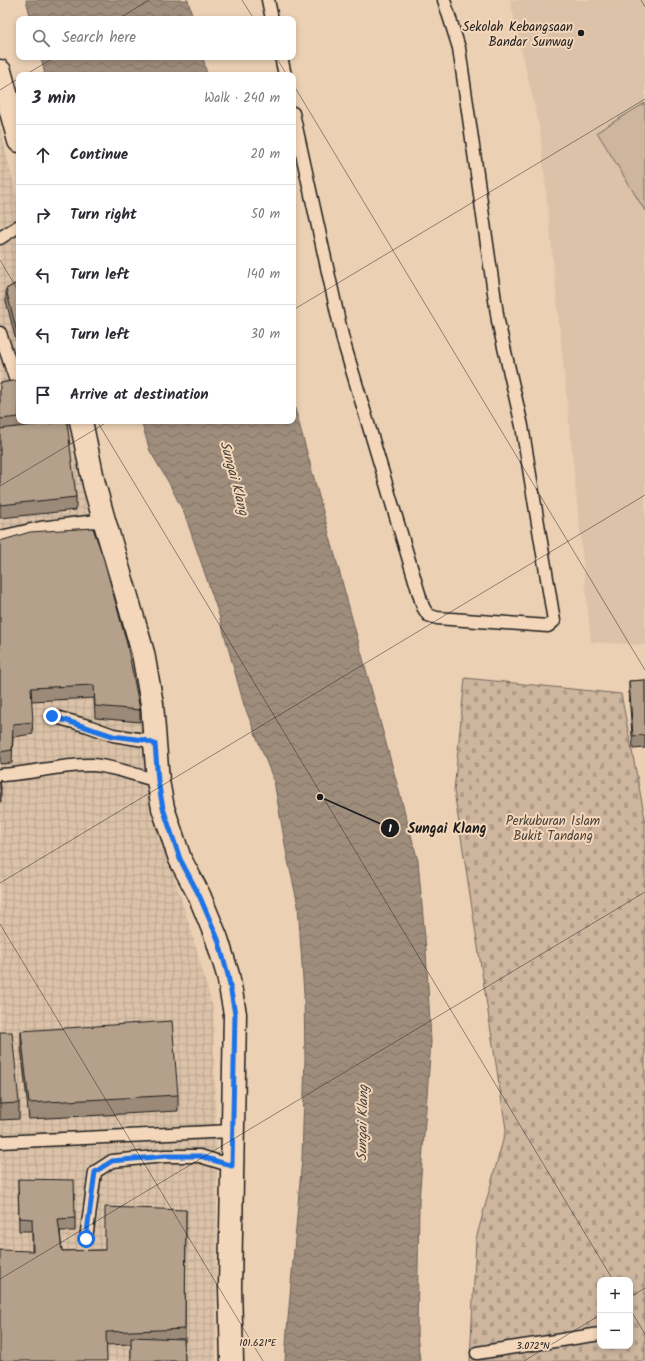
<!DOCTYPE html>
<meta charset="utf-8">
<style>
:root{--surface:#fff;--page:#f7f7f7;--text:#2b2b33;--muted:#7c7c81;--line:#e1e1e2}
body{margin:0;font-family:Kalam,sans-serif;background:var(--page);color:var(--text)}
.controls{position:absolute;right:12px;bottom:12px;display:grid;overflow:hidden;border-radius:8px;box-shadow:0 2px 6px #0003}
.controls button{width:36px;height:36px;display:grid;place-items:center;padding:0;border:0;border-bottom:1px solid var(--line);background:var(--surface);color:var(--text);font:20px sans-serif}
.stop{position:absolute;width:12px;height:12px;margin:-9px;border:3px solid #1a73e8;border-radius:50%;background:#fff}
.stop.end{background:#1a73e8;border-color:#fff;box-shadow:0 1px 4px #0008}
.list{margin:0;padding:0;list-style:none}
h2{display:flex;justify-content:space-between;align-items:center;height:52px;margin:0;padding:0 16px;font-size:17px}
h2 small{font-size:13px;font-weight:400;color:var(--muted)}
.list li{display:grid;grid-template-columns:26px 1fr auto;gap:12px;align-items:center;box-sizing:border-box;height:60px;padding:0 16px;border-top:1px solid var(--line)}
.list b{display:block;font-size:15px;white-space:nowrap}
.list em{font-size:13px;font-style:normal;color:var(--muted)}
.icon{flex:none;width:22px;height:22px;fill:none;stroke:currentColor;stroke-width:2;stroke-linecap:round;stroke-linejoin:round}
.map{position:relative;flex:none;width:645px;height:1361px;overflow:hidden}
.search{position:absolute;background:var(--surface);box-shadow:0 2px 6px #0003;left:16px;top:16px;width:280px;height:44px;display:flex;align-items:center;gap:10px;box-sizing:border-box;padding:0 14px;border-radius:8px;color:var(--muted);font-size:15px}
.panel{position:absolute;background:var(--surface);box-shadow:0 2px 6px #0003;left:16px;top:72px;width:280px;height:352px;border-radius:8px}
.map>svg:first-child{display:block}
</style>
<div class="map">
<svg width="645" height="1361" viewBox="0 0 645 1361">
<defs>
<pattern id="industrial-grid" width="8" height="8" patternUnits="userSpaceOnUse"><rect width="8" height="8" fill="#dbc2a8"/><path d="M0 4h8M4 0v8" fill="none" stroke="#bba690"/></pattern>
<pattern id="cemetery-stones" width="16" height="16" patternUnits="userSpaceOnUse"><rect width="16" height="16" fill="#cdb59e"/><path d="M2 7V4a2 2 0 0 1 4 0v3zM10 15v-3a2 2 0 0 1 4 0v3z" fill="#af9b88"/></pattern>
<pattern id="water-waves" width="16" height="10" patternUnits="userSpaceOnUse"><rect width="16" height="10" fill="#9f8d7c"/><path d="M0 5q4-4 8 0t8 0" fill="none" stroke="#817265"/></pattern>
</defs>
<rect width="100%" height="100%" fill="#ebd0b4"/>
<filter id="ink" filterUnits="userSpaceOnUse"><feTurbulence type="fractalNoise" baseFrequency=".025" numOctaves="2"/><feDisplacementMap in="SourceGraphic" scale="8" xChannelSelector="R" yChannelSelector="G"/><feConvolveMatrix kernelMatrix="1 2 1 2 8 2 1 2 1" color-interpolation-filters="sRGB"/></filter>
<g filter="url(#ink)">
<!-- built -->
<path fill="#dbc2a8" d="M510 0H645V645L591 642 540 130Z"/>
<!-- industrial -->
<path fill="url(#industrial-grid)" d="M0 126 19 207V421H68L84 488 135 655 141 703 148 787 170 864 191 930 213 1008 217 1174 216 1361H0Z"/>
<!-- green -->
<path fill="#cdb59e" stroke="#74685d" d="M645 103V211L597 132Z"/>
<!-- cemetery -->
<path fill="url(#cemetery-stones)" stroke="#74685d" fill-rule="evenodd" d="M465 678 621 694 645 818V1361H470L476 1239 506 1129 454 791ZM600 1280H630V1346H600Z"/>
<!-- water -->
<g fill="url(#water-waves)" stroke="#6b6056">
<path d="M26 0H188L193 19H31Z"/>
<path d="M41 57H203L207 75H45Z"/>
<path d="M293 401 418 861 426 950 431 1042 419 1202 417 1334 420 1361H285L287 1330 302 1159 305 1058 304 994 298 905 287 856 274 781 244 705 219 615 185 515 169 483 150 451 141 421H293Z"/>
</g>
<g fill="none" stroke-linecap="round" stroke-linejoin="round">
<defs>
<g id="lane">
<path d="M268 0 272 19"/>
<path d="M281 57 285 75"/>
<path d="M293 113 343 340 423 607 428 615 437 618 548 626 554 621 522 426 498 321 459 48 444 0"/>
<path d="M0 238 19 226"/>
<path d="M0 333 16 381"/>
<path d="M0 537 40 528 104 520"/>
<path d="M52 716 88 726 113 735 144 740 155 744"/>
<path d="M0 775C31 774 61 764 92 765 114 766 137 776 158 781"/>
<path d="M0 1142 232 1131"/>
<path d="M86 1239 95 1172 112 1161 165 1156H200L232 1166"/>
<path d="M477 1353 600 1334"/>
</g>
<g id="street">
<path d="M0 71 19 141"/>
<path d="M81 421 94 484 104 520 125 590 143 653 152 704 158 781 163 808 180 859 199 895 217 939 228 975 235 1014 230 1287 232 1361"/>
</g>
</defs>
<!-- lane casing -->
<use href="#lane" stroke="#1c1c1c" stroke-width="15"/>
<!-- street casing -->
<use href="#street" stroke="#1c1c1c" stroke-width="25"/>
<!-- lane -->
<use href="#lane" stroke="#f4d7ba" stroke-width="12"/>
<!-- street -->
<use href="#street" stroke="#f4d7ba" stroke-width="22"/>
</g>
<!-- wall -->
<g fill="#9c8a78" stroke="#1c1c1c">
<path d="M19 282V352L6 301V289Z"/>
<path d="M19 380V421H53V423L76 497V510L0 518V383Z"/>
<path d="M0 541 140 710V722L95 718 94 698 31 701 33 734 13 737 12 763 0 764Z"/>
<path d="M645 680V748L633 749 629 694V681Z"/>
<path d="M0 779 1 789V802H0Z"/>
<path d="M21 1031 178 1095V1111L29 1119 21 1047Z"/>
<path d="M0 1032 19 1103V1119L0 1120Z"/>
<path d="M18 1179 75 1218V1231H60L62 1251 105 1250 186 1210 185 1342H184L185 1361H131V1344L107 1345 32 1251V1231H19Z"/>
</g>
<!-- building -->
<g fill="#b5a18b" stroke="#1c1c1c">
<path d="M19 282V340L6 289Z"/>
<path d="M19 380V417L0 419V383Z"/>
<path d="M67 421 76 497 0 505V429Z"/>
<path d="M93 528 104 560 127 644 140 710 95 706 94 685 31 688 33 722 13 724 12 750 0 752V541L30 532Z"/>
<path d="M645 680V735L633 736 629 681Z"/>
<path d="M0 779 1 789H0Z"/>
<path d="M172 1021 178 1095 29 1103 21 1031Z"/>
<path d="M0 1032H12L19 1103 0 1104Z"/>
<path d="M18 1179 74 1180 75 1218 58 1219 62 1251 105 1250V1207L186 1210 185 1329 106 1332 107 1361H0V1250L33 1251 32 1219 19 1218Z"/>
<path d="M131 1337 184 1339 185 1361H131Z"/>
</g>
</g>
<g fill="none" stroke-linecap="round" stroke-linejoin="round" filter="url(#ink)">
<!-- route -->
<path stroke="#1a73e8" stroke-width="5" d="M52 716 113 736 144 740 155 744 158 781 163 808 180 859 199 895 218 939 228 975 235 1014 232 1166 200 1156H165L112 1161 95 1172 86 1239"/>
</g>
<!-- ticks -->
<path fill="none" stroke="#1c1c1c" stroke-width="1" stroke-opacity="0.45" d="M242 0 254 19M641 0 645 7M118 19 149 0M276 57 287 75M25 75 55 57M293 84 645 670M0 90 19 78M0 260 19 292M293 310 645 99M97 421 613 1280M0 486 109 421M0 883 645 495M0 924 263 1361M0 1279 645 892M630 1297 645 1288M630 1309 645 1334M524 1361 600 1315"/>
<!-- markers -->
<circle fill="#1c1c1c" stroke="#f4d7ba" stroke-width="1.5" cx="581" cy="33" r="4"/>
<g text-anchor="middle" stroke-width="4" stroke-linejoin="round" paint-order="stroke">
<!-- poi labels -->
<g font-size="13" fill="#1c1c1c" stroke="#f4d7ba" text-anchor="end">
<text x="573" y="31">Sekolah Kebangsaan<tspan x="573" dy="15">Bandar Sunway</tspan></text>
</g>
<!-- park labels -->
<g font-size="13" fill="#48423c" stroke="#f4d7ba">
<text x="553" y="825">Perkuburan Islam<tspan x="553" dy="15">Bukit Tandang</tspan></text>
</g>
<!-- water labels -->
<g font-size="14" font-style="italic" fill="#4a443e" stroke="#f4d7ba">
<text transform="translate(235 478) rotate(75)" y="5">Sungai Klang</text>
<text transform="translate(362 1123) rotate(-89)" y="5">Sungai Klang</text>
</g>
</g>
<g font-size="10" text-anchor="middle" fill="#1c1c1c" stroke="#f4d7ba" stroke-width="4" stroke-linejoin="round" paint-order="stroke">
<text x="258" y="1346">101.621°E</text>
<text x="533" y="1349">3.072°N</text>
</g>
<!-- callouts -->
<path fill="none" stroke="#1c1c1c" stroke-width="1.5" d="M320 797L390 828"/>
<g fill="#1c1c1c" stroke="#f4d7ba" stroke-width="1.5">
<circle cx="320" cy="797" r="4"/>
<circle cx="390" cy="828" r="10"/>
</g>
<g font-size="12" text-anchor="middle" font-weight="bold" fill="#fff">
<text x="390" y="832">1</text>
</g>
<g font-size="14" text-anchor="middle" font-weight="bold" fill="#1c1c1c" stroke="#f4d7ba" stroke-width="4" stroke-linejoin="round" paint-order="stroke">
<text x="447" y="833">Sungai Klang</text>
</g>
</svg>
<div class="controls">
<button>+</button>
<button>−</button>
</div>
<div class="stop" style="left:86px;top:1239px"></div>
<div class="stop end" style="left:52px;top:716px"></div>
<div class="search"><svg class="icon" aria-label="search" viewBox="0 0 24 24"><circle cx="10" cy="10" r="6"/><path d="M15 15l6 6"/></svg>Search here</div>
<section class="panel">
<h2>3 min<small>Walk · 240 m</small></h2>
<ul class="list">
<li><svg class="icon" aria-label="ahead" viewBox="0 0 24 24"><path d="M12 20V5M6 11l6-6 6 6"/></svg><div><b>Continue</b></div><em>20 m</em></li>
<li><svg class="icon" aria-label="right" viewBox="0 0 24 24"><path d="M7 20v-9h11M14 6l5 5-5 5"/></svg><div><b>Turn right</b></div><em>50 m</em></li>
<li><svg class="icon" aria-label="left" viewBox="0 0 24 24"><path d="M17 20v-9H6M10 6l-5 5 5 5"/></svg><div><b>Turn left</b></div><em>140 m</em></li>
<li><svg class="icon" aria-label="left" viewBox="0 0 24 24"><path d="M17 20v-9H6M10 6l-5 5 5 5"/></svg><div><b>Turn left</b></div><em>30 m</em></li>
<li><svg class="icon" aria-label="arrive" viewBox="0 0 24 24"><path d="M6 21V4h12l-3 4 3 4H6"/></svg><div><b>Arrive at destination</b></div></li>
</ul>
</section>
</div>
